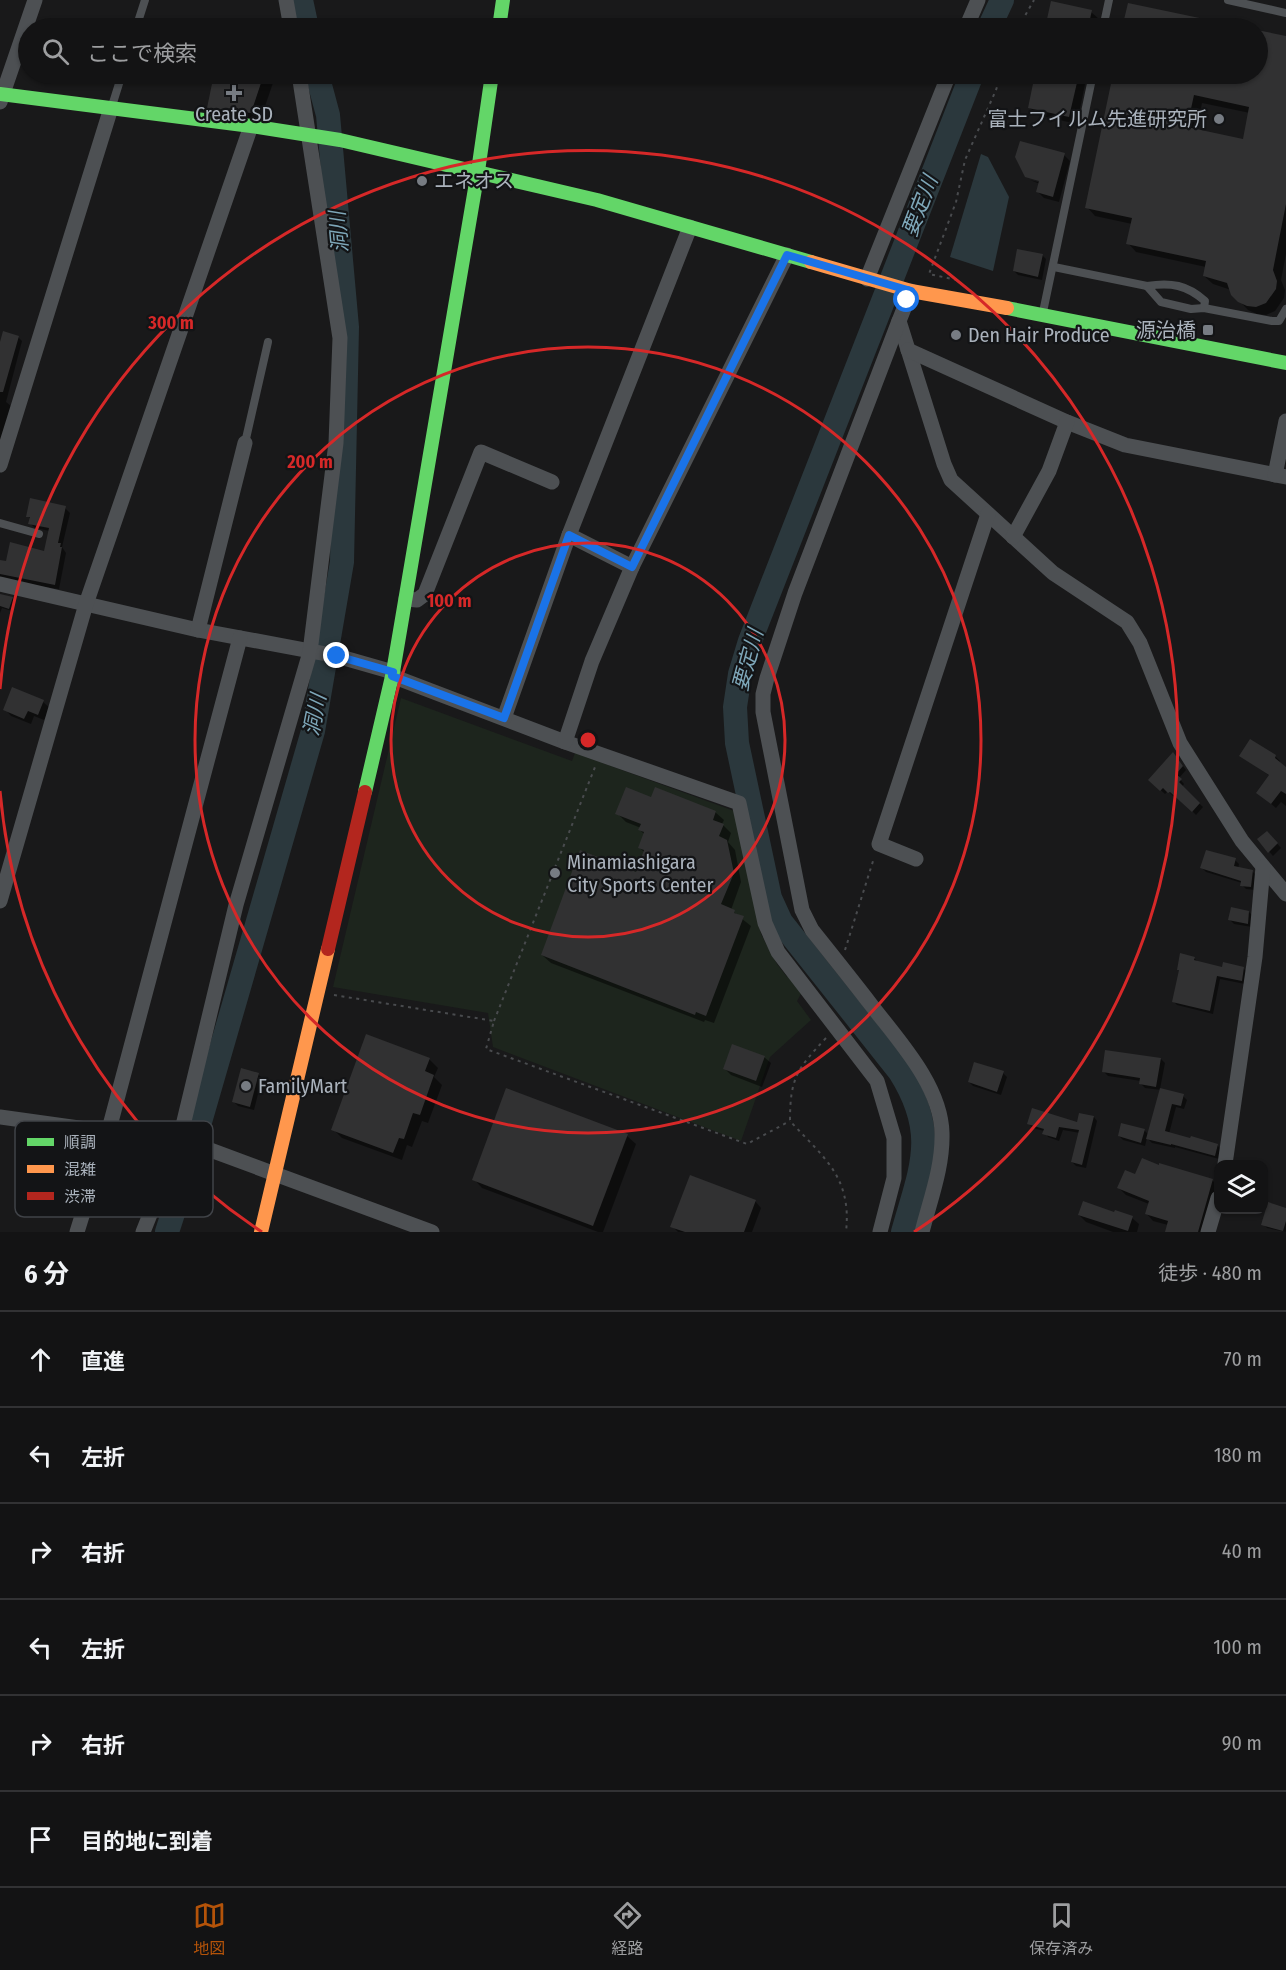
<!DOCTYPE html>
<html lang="ja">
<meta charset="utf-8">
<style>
:root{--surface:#131314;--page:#1c1c1d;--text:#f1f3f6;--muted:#9d9ea0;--line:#323234;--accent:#b45309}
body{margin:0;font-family:"Fira Sans Condensed","Noto Sans JP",sans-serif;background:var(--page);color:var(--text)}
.controls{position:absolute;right:18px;bottom:18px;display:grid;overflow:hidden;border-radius:12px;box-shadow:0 2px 4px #0004}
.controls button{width:54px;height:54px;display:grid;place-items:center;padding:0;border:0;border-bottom:2px solid var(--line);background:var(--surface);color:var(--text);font:30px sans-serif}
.stop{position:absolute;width:18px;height:18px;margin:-14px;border:4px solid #1a73e8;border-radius:50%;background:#fff}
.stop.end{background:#1a73e8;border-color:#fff;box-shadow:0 2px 6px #0008}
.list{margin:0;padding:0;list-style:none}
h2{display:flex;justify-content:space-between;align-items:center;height:78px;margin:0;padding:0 24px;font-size:26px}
h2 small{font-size:20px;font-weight:400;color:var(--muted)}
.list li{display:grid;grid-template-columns:39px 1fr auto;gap:18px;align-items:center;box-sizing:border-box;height:96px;padding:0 24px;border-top:2px solid var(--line)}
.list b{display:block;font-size:22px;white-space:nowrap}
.list em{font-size:20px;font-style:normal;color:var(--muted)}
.icon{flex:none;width:33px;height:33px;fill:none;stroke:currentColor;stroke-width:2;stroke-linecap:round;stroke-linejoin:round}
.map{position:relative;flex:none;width:1286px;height:1232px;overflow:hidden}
.search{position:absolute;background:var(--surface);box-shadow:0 2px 4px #0004;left:18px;right:18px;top:18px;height:66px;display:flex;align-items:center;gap:15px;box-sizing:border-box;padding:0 21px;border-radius:33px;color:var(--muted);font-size:22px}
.sheet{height:654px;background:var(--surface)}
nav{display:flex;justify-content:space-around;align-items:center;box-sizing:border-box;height:84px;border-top:2px solid var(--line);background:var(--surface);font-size:16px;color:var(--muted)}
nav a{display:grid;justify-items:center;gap:3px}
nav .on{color:var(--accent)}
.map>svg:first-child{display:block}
</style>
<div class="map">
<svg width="1286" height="1232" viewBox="0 0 1286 1232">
<rect width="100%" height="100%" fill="#19191a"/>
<!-- green -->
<path fill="#1d251d" d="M401 698 572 761 575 753 737 812 761 934 777 964 787 977 790 976 802 992 797 1001 811 1020 770 1057 741 1141 493 1047 488 1013 333 987Z"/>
<!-- water -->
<path fill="#2b383d" d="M981 154 988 157 1009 197 993 271 950 257Z"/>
<!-- shadow -->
<g fill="#0007" fill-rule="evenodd">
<path d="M1052 3 1091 12 1099 19 1097 28H1046Z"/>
<path d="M1129 4 1243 28H1124Z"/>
<path d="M1286 38V254L1281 280 1285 290 1284 298 1275 311 1266 315 1257 314 1248 310 1233 294 1231 290 1213 284 1204 276 1206 267 1136 252 1128 243 1132 224 1095 216 1087 207 1114 74H1258ZM1202 103 1250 113 1244 141 1197 131Z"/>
<path d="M215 74H276L260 121 218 116 209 107Z"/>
<path d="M1037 74H1087L1077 124 1037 115 1030 108Z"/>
<path d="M1064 155 1070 161 1059 202 1044 198 1038 192 1040 184 1030 180 1046 184Z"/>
<path d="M1042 255 1046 259 1042 280 1018 275 1014 271Z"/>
<path d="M18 337 22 341 6 402 11 406 0 447V349Z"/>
<path d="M65 508 70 513 62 547 66 553 59 589 0 581V561L7 563 45 552 50 531 35 528 30 523 31 519 28 516Z"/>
<path d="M0 595 12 598 15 602 12 611 2 608 0 613Z"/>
<path d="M43 702 50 708 44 720 34 716 31 724 11 716 5 709Z"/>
<path d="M1251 741 1276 757 1280 761 1279 763 1286 768V806L1281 802 1276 808 1263 797 1270 776 1241 756Z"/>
<path d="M1177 758 1186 770 1179 778 1184 784 1182 787 1203 807 1196 815 1175 794 1173 796 1168 791 1165 794 1154 784Z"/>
<path d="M652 799 715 812 724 820 722 824 731 833 728 842 735 850 741 882 731 910 751 926 714 1023 705 1020 704 1022 551 963 542 955 636 874 645 853 640 848 645 835 640 830 641 828 626 822 617 813Z"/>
<path d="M1271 836 1281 848 1273 856 1259 840Z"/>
<path d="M1235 860 1239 864 1238 868 1252 871 1256 875 1255 890 1246 889 1242 885V883L1206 872 1202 868Z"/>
<path d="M1249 912 1253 916 1252 927 1234 924 1230 920Z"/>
<path d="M1194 958 1198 962 1223 969 1243 968 1247 972 1245 984 1220 979 1213 1014 1177 1005 1173 1001 1181 972Z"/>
<path d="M764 1057 771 1063 762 1087 731 1075 725 1069Z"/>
<path d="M429 1059 438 1068 434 1077 442 1085 428 1123 422 1121 412 1147 407 1145 402 1160 342 1138 333 1129Z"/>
<path d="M1161 1059 1165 1063 1160 1089 1183 1096 1187 1100 1184 1109 1176 1107 1169 1134 1217 1145 1221 1149 1219 1159 1175 1147V1148L1152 1143 1147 1138 1145 1146 1123 1140 1119 1136 1144 1130 1149 1135 1161 1090 1145 1088 1141 1084V1081L1108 1076 1104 1072Z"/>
<path d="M1003 1073 1007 1077 1001 1095 973 1086 969 1082Z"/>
<path d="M258 1074 262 1078 254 1110 238 1106 234 1102Z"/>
<path d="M1094 1117 1097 1121 1086 1168 1076 1166 1072 1162 1080 1133 1063 1130 1059 1141 1048 1137 1044 1131 1033 1128 1029 1124H1078Z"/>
<path d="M627 1136 636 1144 603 1232H598L482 1188 474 1179Z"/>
<path d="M1136 1176 1212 1180 1218 1186V1189L1207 1232H1166L1168 1225 1153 1221 1147 1214 1149 1204 1126 1195 1119 1188Z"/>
<path d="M755 1201 761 1208 752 1232H678L672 1226Z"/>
<path d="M1286 1209V1232L1267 1228 1263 1224Z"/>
<path d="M1079 1215 1132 1218 1139 1224 1137 1232H1113L1086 1222Z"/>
</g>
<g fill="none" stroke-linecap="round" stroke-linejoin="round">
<!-- river -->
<g stroke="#2b383d" stroke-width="24">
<path d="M301 0 307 28"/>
<path d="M989 28 1002 0"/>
<path d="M167 1232 178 1198 313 731 342 562 347 327 328 115 317 74"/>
<path d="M903 1232C921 1168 939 1134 900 1072L781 922 770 898 737 743 735 707 740 674 750 641 972 74"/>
</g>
</g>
<!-- building -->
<g fill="#313132" fill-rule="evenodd">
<path d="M1051 1 1092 10 1088 28H1045Z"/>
<path d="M1128 3 1228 24 1227 28H1122Z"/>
<path d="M1257 30 1286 36V204L1273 270 1277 281 1276 289 1266 303 1256 307 1247 306 1238 302 1231 295 1227 283 1203 276 1206 261 1126 244 1132 218 1085 208 1113 74H1257ZM1194 95 1249 107 1243 139 1187 127Z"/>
<path d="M214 74H264L251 113 207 108Z"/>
<path d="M1035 74H1079L1069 117 1028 108Z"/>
<path d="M1020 141 1065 153 1053 197 1036 192 1039 181 1025 177 1015 157Z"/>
<path d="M1017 249 1043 254 1038 277 1013 271Z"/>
<path d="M3 331 19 336 3 392H0V342Z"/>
<path d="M30 498 66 506 58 543H61L60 547H62L55 585 0 574V560L6 561 10 542 44 551 49 528 28 524 30 517H26Z"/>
<path d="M0 594 13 597 9 609 0 606Z"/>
<path d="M12 687 44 700 38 715 28 711 24 719 3 710Z"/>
<path d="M1250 739 1276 755 1275 758 1286 767V794L1281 791 1271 804 1256 793 1269 775 1239 756Z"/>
<path d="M1173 752 1183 766 1176 774 1182 779 1179 782 1200 803 1192 812 1170 792 1168 793 1163 788 1160 791 1148 780Z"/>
<path d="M626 787 651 797 655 787 716 811 713 820 724 824 719 836 727 840 734 873 721 904 735 910 734 913 744 916 706 1016 696 1012 695 1015 541 955 580 850 636 872 644 850 638 848 644 832 638 830 641 824 615 814Z"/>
<path d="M1267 831 1278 843 1268 853 1257 839Z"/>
<path d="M1206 850 1236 858 1234 866 1253 870 1251 887 1240 886 1241 881 1200 868Z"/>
<path d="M1231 907 1249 911 1248 924 1228 920Z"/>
<path d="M1180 953 1195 957 1194 960 1222 967 1223 962 1244 967 1242 981 1217 976 1210 1011 1172 1002 1179 970H1177Z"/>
<path d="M366 1034 430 1058 425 1071 434 1075 420 1115 413 1113 404 1139 399 1138 393 1153 331 1130Z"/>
<path d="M732 1044 765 1056 756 1081 723 1069Z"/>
<path d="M1105 1050 1161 1058 1156 1087 1139 1084 1140 1078 1102 1072Z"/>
<path d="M974 1062 1004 1071 997 1092 968 1082Z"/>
<path d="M241 1068 259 1073 250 1107 232 1102Z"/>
<path d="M506 1088 628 1134 593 1226 472 1180Z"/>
<path d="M1160 1088 1184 1094 1181 1106 1172 1104 1165 1131 1190 1138 1191 1136 1218 1144 1215 1156 1171 1144V1145L1146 1139Z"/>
<path d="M1032 1108 1077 1122 1079 1113 1094 1116 1082 1165 1071 1162 1079 1130 1059 1127 1056 1138 1042 1134 1044 1129 1027 1124Z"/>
<path d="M1121 1123 1145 1129 1141 1143 1118 1136Z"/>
<path d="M1142 1158 1159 1165V1163L1213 1179 1198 1232H1165L1168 1221 1145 1214 1149 1201 1117 1188 1125 1170 1135 1174Z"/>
<path d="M690 1175 756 1200 744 1232H685L670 1227Z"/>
<path d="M1083 1201 1114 1212 1115 1210 1133 1216 1128 1231 1078 1215Z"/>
<path d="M1268 1202 1286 1208V1221L1283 1231 1261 1225Z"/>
</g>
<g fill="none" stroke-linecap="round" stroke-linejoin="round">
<!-- path -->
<g stroke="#494b4e" stroke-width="2" stroke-dasharray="3 4.5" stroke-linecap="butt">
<path d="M1018 28 1034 0"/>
<path d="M957 280 929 274 956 202 965 160 996 90 1001 74"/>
<path d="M845 950 874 858"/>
<path d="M334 995 494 1021 486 1049 747 1144 790 1121"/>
<path d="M494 1021 595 767"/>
<path d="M826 1038C797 1069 790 1078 790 1121 824 1158 852 1177 846 1232"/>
</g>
<!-- lane -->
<g stroke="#4d5053" stroke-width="8">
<path d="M1228 0 1286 13"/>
<path d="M136 28 145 0"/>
<path d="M1103 28 1109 0"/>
<path d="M112 106 122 74"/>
<path d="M1054 267 1147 286 1161 302 1191 309 1204 308 1272 321H1279L1286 309"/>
<path d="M1147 286C1171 282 1187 285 1205 301L1204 308"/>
<path d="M1043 312 1093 74"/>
<path d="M245 443 268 342"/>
<path d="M0 523 39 534"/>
</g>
<!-- street -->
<g stroke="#4d5053" stroke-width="15">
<path d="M286 0 291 28"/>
<path d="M966 28 978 0"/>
<path d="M0 102 35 0"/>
<path d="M867 279 949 74"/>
<path d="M911 291 899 321 944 464 951 480 1053 573 1127 622 1140 643 1180 743 1242 841 1286 894"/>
<path d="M899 321 795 593 767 678 763 694V712L802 910 812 930C832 955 852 980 872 1006 899 1041 941 1086 942 1133 943 1167 930 1200 922 1232"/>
<path d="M908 350 1067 422 1125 445 1286 477"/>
<path d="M0 465 111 108"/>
<path d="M1275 475 1286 421"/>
<path d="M569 535 632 567"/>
<path d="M1013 537 1049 471 1067 422"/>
<path d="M0 584 198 630 337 656 393 672"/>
<path d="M406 599 417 600 425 594 481 452 552 482"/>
<path d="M198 630 245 443"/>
<path d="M392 676 565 742 739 803 765 923 778 952 877 1081 894 1138V1178L880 1232"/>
<path d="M504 718 569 535 690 227"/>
<path d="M565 742 592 661 632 567 787 255"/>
<path d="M916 859 879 844 988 514"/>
<path d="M0 901 86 604 251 126"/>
<path d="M0 1117 179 1142 205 1148 432 1232"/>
<path d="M1225 1164 1255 957 1263 867"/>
<path d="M77 1232 108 1133 240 638"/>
<path d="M143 1232 179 1142 236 905 310 652 336 443 340 338 299 74"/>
<path d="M1208 1232 1218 1198"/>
</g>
<!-- fast -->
<g stroke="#63d668" stroke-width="14">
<path d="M499 28 503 0"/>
<path d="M0 94 251 126 340 140 597 200 811 262"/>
<path d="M1007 308 1286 363"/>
<path d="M365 792 393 672 478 171 492 74"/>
</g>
<!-- slow -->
<g stroke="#ff974d" stroke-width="14">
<path d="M811 262 911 291 1007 308"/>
<path d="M261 1232 328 949"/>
</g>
<!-- jam -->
<path stroke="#b3261e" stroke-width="14" d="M328 949 365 792"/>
</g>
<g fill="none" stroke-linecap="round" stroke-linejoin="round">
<!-- route -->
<path stroke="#1a73e8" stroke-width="8" d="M337 656 393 672 392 676 504 718 569 535 632 567 787 255 911 291 907 300"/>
</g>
<!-- distance rings -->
<g fill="none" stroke="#d62828" stroke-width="3">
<circle cx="588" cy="740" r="197"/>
<circle cx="588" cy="740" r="393"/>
<path d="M262 1232A590 590 0 0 1 0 791M0 689A590 590 0 1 1 914 1232"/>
</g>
<!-- markers -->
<g fill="#777c83" stroke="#131416" stroke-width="2">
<path d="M231 84h6v6h6v6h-6v6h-6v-6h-6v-6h6z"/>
<circle cx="1219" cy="119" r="6"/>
<circle cx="422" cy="181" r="6"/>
<rect x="1202" y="324" width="12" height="12" rx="3"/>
<circle cx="956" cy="335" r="6"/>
<circle cx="555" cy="873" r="6"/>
<circle cx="246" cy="1086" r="6"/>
</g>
<g text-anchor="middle" stroke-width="4.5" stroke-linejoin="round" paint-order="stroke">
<!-- poi labels -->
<g font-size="20" fill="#aab2bc" stroke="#131416" text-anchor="start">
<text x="234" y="121" text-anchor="middle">Create SD</text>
<text x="1207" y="126" text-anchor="end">富士フイルム先進研究所</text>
<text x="434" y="188">エネオス</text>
<text x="1196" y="337" text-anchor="end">源治橋</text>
<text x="968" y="342">Den Hair Produce</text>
<text x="567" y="869">Minamiashigara<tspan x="567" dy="23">City Sports Center</tspan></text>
<text x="258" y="1093">FamilyMart</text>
</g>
<!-- water labels -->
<g font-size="21" font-style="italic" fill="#7ea7b9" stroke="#131416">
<text transform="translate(920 206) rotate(-69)" y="7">要定川</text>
<text transform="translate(339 232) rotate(-95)" y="7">洞川</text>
<text transform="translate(748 660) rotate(-75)" y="7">要定川</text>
<text transform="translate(315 715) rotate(-79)" y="7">洞川</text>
</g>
</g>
<!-- legend -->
<rect x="15" y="1121" width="198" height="96" rx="9" fill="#131416" stroke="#404348" stroke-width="1.5"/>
<rect x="27" y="1138" width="27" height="8" fill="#63d668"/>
<rect x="27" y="1165" width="27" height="8" fill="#ff974d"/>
<rect x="27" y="1192" width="27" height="8" fill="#b3261e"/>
<g font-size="16" fill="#aab2bc">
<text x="64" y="1148">順調</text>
<text x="64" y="1175">混雑</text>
<text x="64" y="1202">渋滞</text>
</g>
<circle cx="588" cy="740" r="9" fill="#d62828" stroke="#131416" stroke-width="3"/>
<g font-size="18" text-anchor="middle" font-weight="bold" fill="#d62828" stroke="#131416" stroke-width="4.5" stroke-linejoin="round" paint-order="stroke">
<text x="171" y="329">300 m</text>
<text x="310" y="468">200 m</text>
<text x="449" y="607">100 m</text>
</g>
</svg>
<div class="controls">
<button><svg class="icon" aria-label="layers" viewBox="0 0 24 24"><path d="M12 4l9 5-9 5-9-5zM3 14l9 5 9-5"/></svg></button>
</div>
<div class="stop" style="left:907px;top:300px"></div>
<div class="stop end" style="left:337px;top:656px"></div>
<div class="search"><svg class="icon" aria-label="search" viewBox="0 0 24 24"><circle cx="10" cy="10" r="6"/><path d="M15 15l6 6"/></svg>ここで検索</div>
</div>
<section class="sheet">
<h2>6 分<small>徒歩 · 480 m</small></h2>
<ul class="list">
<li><svg class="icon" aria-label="ahead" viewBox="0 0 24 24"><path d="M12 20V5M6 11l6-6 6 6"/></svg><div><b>直進</b></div><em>70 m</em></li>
<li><svg class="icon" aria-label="left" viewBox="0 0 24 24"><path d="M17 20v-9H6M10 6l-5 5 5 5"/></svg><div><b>左折</b></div><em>180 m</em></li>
<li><svg class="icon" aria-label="right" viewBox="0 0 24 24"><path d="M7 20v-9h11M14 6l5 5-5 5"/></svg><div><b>右折</b></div><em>40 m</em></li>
<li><svg class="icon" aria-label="left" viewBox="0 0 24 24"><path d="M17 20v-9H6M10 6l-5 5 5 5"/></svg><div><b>左折</b></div><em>100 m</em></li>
<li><svg class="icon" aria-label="right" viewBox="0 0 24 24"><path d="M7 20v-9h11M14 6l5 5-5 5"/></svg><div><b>右折</b></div><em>90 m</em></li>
<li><svg class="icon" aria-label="arrive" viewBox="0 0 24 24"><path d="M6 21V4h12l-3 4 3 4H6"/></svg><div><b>目的地に到着</b></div></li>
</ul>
</section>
<nav>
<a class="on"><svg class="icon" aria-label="map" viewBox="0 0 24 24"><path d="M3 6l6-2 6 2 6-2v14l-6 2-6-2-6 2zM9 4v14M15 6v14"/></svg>地図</a>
<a><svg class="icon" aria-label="directions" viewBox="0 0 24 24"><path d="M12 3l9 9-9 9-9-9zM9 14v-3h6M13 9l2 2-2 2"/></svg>経路</a>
<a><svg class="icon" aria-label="saved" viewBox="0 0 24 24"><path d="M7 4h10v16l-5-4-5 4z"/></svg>保存済み</a>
</nav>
